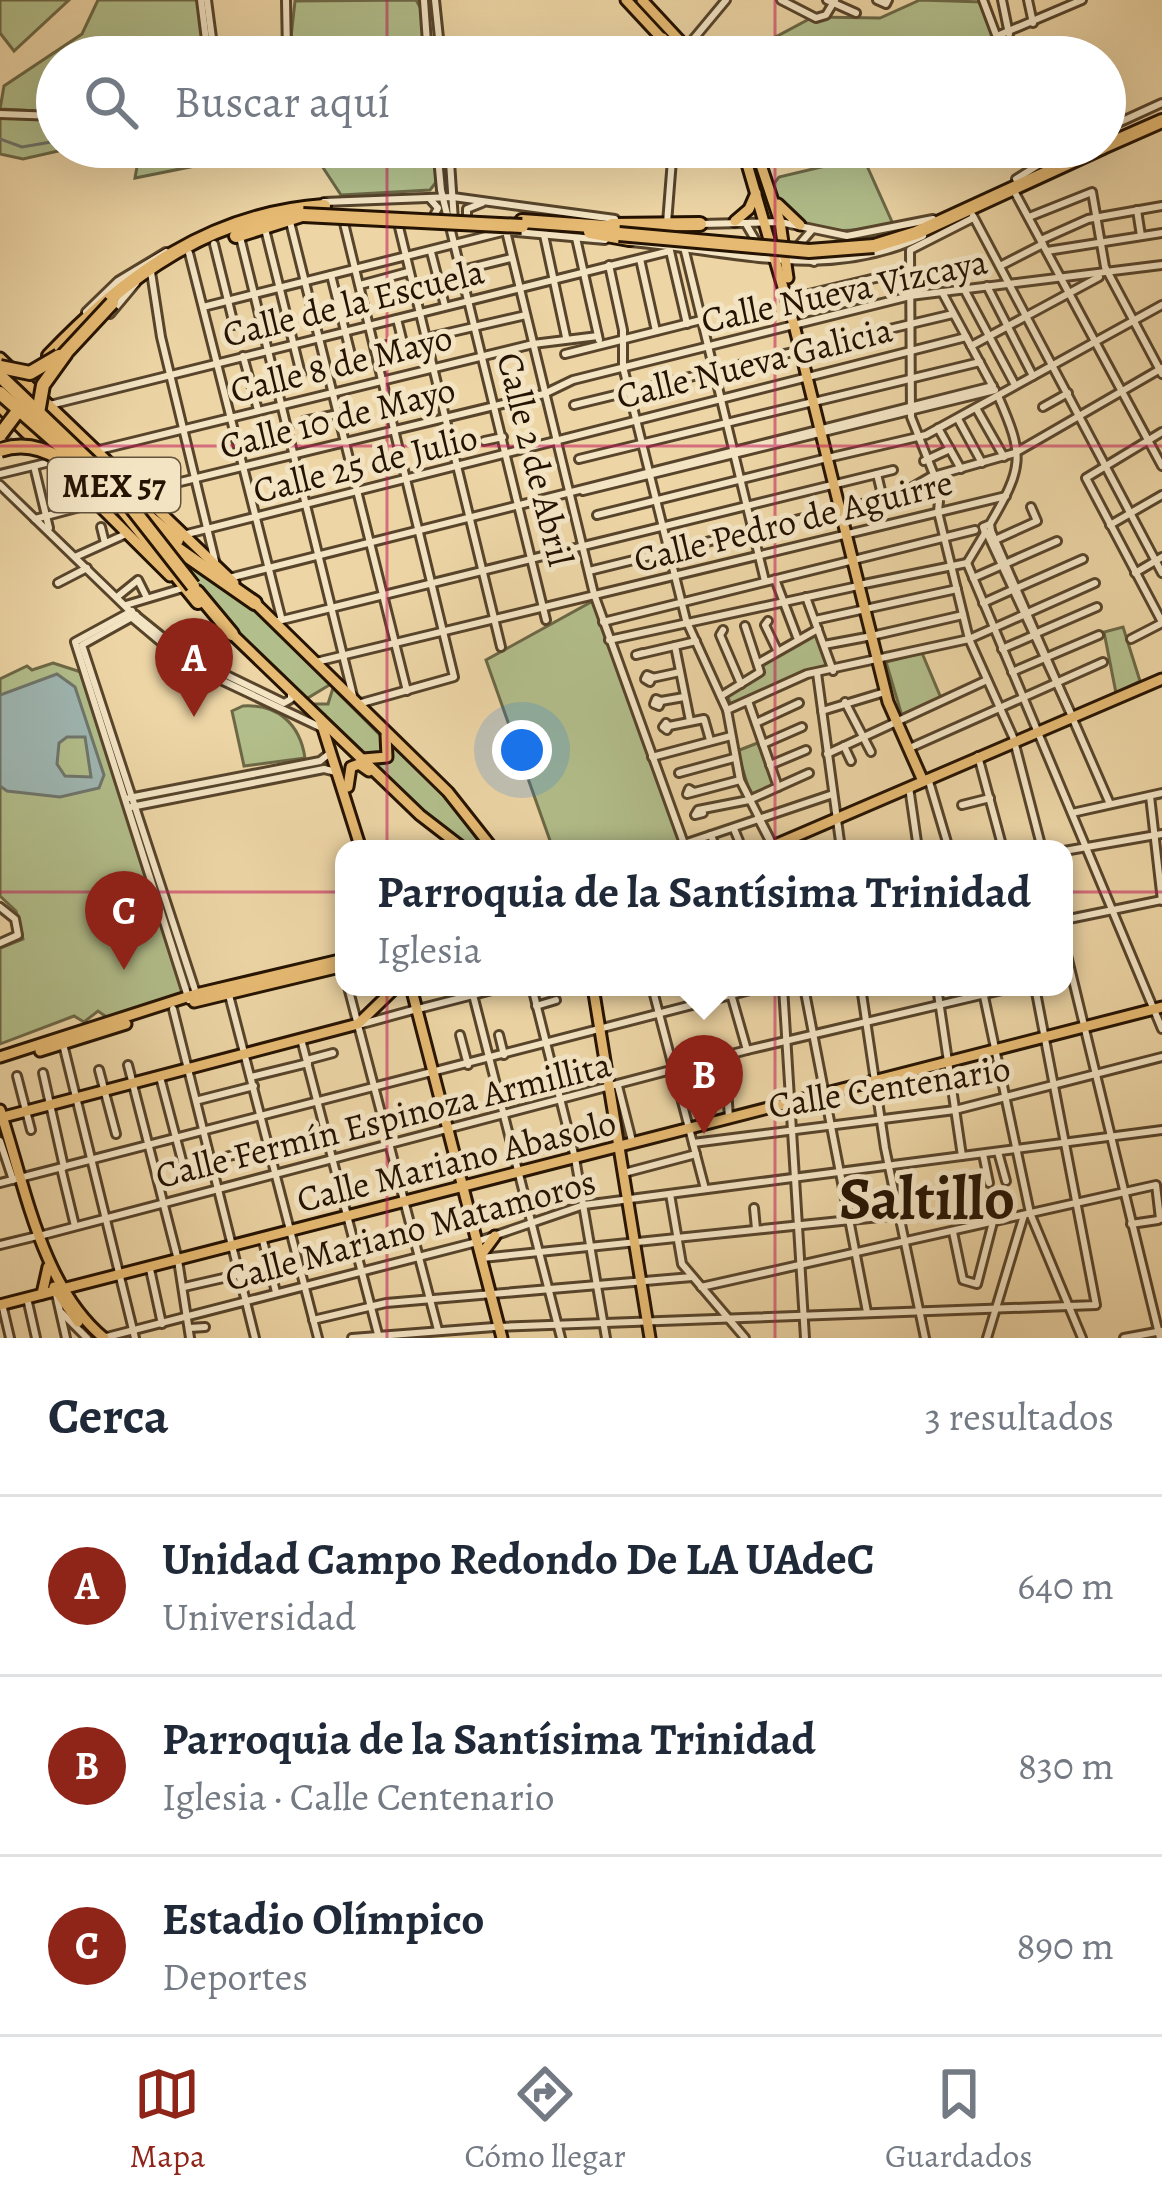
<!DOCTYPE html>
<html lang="es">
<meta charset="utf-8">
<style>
:root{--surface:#fff;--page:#f6f6f7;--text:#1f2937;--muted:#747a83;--line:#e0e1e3;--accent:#8f2418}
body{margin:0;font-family:Alegreya,serif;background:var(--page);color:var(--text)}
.you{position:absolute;left:522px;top:750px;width:42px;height:42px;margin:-30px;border:9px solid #fff;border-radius:50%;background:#1a73e8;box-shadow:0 0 0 18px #1a73e833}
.badge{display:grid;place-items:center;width:78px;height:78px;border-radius:50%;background:var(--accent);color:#fff;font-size:39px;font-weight:700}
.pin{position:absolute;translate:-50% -99px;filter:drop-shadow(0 3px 6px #0008)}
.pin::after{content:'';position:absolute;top:63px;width:42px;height:36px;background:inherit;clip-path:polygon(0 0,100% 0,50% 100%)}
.popup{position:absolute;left:335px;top:840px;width:738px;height:156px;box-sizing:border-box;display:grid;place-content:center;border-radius:24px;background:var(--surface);filter:drop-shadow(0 3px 9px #0005);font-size:39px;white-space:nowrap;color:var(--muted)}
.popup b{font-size:45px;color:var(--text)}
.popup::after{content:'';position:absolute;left:50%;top:100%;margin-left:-24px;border:24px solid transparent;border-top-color:var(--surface)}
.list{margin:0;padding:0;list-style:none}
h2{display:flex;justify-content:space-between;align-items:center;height:156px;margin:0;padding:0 48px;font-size:51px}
h2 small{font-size:39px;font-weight:400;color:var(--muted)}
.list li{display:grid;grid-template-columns:78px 1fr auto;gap:36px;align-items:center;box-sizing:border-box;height:180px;padding:0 48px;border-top:3px solid var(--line)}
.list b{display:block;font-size:45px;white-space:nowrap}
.list p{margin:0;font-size:39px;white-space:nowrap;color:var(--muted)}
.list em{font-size:39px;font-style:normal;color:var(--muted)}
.icon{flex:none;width:66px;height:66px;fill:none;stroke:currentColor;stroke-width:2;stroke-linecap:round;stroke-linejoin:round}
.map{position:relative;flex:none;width:1162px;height:1338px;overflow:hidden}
.search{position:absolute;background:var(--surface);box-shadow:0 12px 48px #0002;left:36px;right:36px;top:36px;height:132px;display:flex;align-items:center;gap:30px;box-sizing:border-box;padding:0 42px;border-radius:66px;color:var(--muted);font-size:45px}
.sheet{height:696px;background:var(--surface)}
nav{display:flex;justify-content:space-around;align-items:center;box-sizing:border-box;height:168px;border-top:3px solid var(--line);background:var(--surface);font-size:33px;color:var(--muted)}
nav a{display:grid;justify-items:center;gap:6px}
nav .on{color:var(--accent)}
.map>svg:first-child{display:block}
</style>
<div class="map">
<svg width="1162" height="1338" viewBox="0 0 1162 1338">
<rect width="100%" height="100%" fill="#edd5a5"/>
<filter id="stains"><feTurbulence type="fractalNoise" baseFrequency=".00167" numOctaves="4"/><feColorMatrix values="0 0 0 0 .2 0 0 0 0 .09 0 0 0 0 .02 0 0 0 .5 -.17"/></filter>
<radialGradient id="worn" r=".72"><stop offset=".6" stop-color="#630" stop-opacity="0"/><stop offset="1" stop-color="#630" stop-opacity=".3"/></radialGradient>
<!-- green -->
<g fill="#b2be8b" stroke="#6c6846" stroke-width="3">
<path d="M0 0H69L14 51 0 33Z"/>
<path d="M98 0H198L206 57H57V112L0 109 4 86 82 34Z"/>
<path d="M416 0 423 12 428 57H220L289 55 295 1Z"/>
<path d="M920 0 983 2 1000 40 983 57H684L740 56 813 17 880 18Z"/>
<path d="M0 117 57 119V147H76L23 159 0 154Z"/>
<path d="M77 147H435L437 181 430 190 341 195 318 160 245 156 135 178 138 161 99 158Z"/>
<path d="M863 157 893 224C845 235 794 238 772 186L779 177Z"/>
<path d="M161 538 241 595 331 684 306 699 230 626Z"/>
<path d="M593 601 682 849H553L486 660Z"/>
<path d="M1123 627 1140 681 1116 693 1104 632Z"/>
<path d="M816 633 829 668 807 671 731 705 727 695 762 675V663Z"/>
<path d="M922 653 941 698 902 716 886 662Z"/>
<path d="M53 663 84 673 184 995 108 1018 98 1011 84 1022 74 1016 0 1044V948L23 939 16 911 0 896V679L27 666 32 670Z"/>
<path d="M333 688 384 739 382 754 369 757 313 704H328Z"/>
<path d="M243 706C278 704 300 724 305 758L244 766 232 711Z"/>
<path d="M760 742 776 785 751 796 737 751Z"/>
<path d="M391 743 455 807 484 849C444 849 401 792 374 765L386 763Z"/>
</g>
<!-- water -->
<path fill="#9eb6b2" stroke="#6e756c" stroke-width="3" fill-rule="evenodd" d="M57 674 75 687 104 775 99 788 60 797 7 791 0 786V695ZM67 737H85L91 777 65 776 57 764 59 743Z"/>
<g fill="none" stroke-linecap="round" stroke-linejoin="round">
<!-- stream -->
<g stroke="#6e756c" stroke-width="3">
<path d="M0 139 22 147 57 141"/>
<path d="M95 147 132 153 235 147"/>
</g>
<!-- highway-tunnel -->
<g stroke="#c5ae84" stroke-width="12" stroke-dasharray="12 6" stroke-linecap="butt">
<path d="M0 416 41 366"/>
<path d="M0 442 30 443"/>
</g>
<defs>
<g id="minor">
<path d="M201 0 208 56"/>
<path d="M207 0 214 53"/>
<path d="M424 0 428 57"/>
<path d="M435 0 441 57"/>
<path d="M781 0 816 18 826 15 835 0"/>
<path d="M827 0 856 13"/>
<path d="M877 0 886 4 888 0"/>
<path d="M983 0 1001 48"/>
<path d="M1002 0 1009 34"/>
<path d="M1028 0 1033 23"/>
<path d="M997 36 1082 0"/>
<path d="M686 48 726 0"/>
<path d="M208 54 287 53 286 0"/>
<path d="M488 57 515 52 574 57"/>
<path d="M0 114 57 116"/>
<path d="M1105 129 1162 103"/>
<path d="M437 147 441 190 546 620"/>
<path d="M449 147 454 221"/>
<path d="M1016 179 1067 147"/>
<path d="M1013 189 1162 466"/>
<path d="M430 199 438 208 431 221"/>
<path d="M324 202 453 197 615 219"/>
<path d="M1137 210 1141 236"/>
<path d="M973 216 1162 573"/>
<path d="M1029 217 1092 192 1105 267 1162 374"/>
<path d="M289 218 407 691"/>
<path d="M973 218 910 250 911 417 940 490 938 512 969 639 1013 737 1042 849"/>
<path d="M343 219 454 677 358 704"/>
<path d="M467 221V209L482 203"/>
<path d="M398 223 501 647"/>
<path d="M667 223 673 147"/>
<path d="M700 224 780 222 847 236 933 219"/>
<path d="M265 229 301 374"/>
<path d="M505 231 605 240"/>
<path d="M811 231 798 246 802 257 814 262"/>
<path d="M544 235 566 337"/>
<path d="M240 237 353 696"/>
<path d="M576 238 599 340"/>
<path d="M1041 240 1088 219 1162 206"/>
<path d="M630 242C732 250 825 283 923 236"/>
<path d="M214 244 234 325"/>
<path d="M684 247 765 581"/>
<path d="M670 251 687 324"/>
<path d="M1047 251 1162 233"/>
<path d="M431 252 445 306"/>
<path d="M737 252H747L756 241 746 224"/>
<path d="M189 253 281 617"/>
<path d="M640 259 656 331"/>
<path d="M609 265 623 330V367L686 620 727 710 740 780 773 845"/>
<path d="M1000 266 1043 244"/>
<path d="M462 270 511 258"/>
<path d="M151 272 161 337 215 561"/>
<path d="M331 275 353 363"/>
<path d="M360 285 408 272"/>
<path d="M987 286 1033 376"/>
<path d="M964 289 1015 385"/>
<path d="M942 292 992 385"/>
<path d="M792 298 909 270"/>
<path d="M203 307 506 231 594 594 686 849"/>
<path d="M86 312 118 281 166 252"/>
<path d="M110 314 136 283"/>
<path d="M397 319 406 355"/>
<path d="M426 338 526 315"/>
<path d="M971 346 1099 277"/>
<path d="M375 348 403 341"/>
<path d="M805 349 953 314"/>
<path d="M565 354 701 320"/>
<path d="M243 356 258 410"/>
<path d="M818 401 980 362"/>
<path d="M50 405 670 251"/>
<path d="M574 405 801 350"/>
<path d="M1043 407 1068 393"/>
<path d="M976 408 1004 457"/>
<path d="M958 419 982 463"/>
<path d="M304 421 338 414"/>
<path d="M938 428 961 469"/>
<path d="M1162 432 1086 478 1162 622"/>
<path d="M484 441 503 437"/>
<path d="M240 442 289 430"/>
<path d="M99 450 533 344 598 336"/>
<path d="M832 457 926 435 1162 305"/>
<path d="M579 459 813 402"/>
<path d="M924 461 950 449"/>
<path d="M34 466 49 528"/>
<path d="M0 474 54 461"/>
<path d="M877 474 883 499"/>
<path d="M0 485 128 609 185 655 284 703 291 699V690"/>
<path d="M143 491 544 394 573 380 910 296 1162 265"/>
<path d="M583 491 995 390"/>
<path d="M845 508 899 495 930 477 1015 453 1162 368"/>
<path d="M597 515 827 458"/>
<path d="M35 519 95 503"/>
<path d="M990 524 991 531 985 533 983 527 990 524C1023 467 1025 457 998 396"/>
<path d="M1110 525 1162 495"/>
<path d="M101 527 105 543"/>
<path d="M991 531 1110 804"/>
<path d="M987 533 1074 720"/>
<path d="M187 534 966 337"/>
<path d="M995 540 1037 521 1031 507"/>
<path d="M75 557 126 534"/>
<path d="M967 563 1162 1029"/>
<path d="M967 563 985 533"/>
<path d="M589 571 840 509"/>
<path d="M1135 573 1162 557"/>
<path d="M229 578 993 386"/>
<path d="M973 578 1057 541"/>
<path d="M775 579 797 637"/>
<path d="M58 583 87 568"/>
<path d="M864 584 967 563"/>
<path d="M1017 588 1083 559"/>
<path d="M117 597 138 580 147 598"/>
<path d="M806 597 833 671"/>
<path d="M983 603 1012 590"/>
<path d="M126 605 183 588"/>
<path d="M132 611 75 642 189 1000"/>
<path d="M136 615 82 645 196 993"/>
<path d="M131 617 187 664 320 727"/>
<path d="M815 620 957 589"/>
<path d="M768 621 765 625 777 650"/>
<path d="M274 622 893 470"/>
<path d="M603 622 975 530"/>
<path d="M723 630 720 635 741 684"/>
<path d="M1037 633 1097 607"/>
<path d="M876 635 963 615"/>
<path d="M1131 639 1162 623"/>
<path d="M609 640 858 586"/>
<path d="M824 645 872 636"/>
<path d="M675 646 690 721"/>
<path d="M1002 649 1032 636"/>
<path d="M643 653 636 655 696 641"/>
<path d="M316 662 1006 496"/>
<path d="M760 662 818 629"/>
<path d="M1012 672 1099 635"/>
<path d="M817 673 841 849"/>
<path d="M647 675 652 677 650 682 645 679Z"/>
<path d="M652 678 680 672"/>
<path d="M721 696 760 672 745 626"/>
<path d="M656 699 661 701 659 706 654 704Z"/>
<path d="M661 701 684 697"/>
<path d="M748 701 778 787"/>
<path d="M845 702 871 752"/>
<path d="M727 710 807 674 969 639 1095 583"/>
<path d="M822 711 885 692"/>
<path d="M666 723 669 726 667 730 663 727Z"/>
<path d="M756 723 799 703"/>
<path d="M669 726 704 719 710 740"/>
<path d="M763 744 802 727"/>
<path d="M844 746 851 761"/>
<path d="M912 747 1103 662"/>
<path d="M827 754 987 680"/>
<path d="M978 756 1003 849"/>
<path d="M652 757 731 736"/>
<path d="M770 765 806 750"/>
<path d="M686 771 679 773 734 758"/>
<path d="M928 778 949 849"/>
<path d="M909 787 918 849"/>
<path d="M694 792 689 789 687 794 740 780"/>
<path d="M1150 796 1162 901"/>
<path d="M129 798 320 761 330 753"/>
<path d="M962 805 990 798"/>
<path d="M131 807 324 769 336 772"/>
<path d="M703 813 695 815 698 810 749 800 809 773"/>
<path d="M1072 813 1162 793"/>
<path d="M758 818 771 843"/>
<path d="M734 829 739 841"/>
<path d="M711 835 716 849"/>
<path d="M684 844 833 794"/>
<path d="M1064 851 1162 834"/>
<path d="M0 907 15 919 18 935 0 943"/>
<path d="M1064 920 1162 900"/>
<path d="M1064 943 1160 1338"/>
<path d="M348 987 438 1330"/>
<path d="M471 987 561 1338"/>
<path d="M532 987 575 1158 606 1338"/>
<path d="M652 987 705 1189"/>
<path d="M729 987 747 1050"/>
<path d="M783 987 805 1338"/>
<path d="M804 987 867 1312"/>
<path d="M861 987 885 1148 925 1338"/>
<path d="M937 987 962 1156"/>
<path d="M982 987 1030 1213 1082 1338"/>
<path d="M229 995 318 1338"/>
<path d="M536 1006 556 1000"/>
<path d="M173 1009 255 1338"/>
<path d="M418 1009 504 987"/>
<path d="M362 1024 413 1010"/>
<path d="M460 1035 468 1065"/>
<path d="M499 1035 504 1055"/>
<path d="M301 1039 379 1338"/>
<path d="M63 1044 135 1338"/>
<path d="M307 1060 333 1053"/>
<path d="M710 1061 727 1089 729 1118"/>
<path d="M128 1065 178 1260 190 1338"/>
<path d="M99 1070 116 1134"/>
<path d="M43 1073 64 1167"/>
<path d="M17 1076 31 1130"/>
<path d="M160 1077 185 1172"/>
<path d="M251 1077 308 1063"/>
<path d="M618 1086 632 1141"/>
<path d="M199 1100 254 1086"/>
<path d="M0 1141 13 1180"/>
<path d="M693 1143 955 1110 1162 1057"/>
<path d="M998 1152 1006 1181"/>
<path d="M983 1154 989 1183"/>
<path d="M213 1160 270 1146"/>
<path d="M61 1168 75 1226"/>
<path d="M624 1173 696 1154"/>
<path d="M0 1183 762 987"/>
<path d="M670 1194 682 1264 745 1338"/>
<path d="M754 1208 756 1229"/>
<path d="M1131 1224 1158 1220"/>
<path d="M953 1232 963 1280 977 1284 993 1222"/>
<path d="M43 1235 747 1050 1015 987"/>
<path d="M262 1237 276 1292"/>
<path d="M0 1245 37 1236"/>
<path d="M482 1258 899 1215"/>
<path d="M150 1269 162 1324"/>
<path d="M184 1287 241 1274"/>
<path d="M701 1287 1156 1185 1160 1219"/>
<path d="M56 1294 66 1338"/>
<path d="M27 1298 36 1338"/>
<path d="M2 1304 10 1338"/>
<path d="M62 1313 87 1338"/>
<path d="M313 1320 386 1303 692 1277"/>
<path d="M190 1328 205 1327"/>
<path d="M103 1338 473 1243 584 1205 1162 1130"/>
<path d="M352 1338 494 1327 1096 1305 1035 987"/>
<path d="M987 1338 1024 1215"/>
<path d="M1124 1338 1162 1331"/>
</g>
<g id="major">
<path d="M626 0 679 57"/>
<path d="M642 0 695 57"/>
<path d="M661 57 663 38"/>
<path d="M742 147 794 325 888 702 923 781"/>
<path d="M755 147 780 222 788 278"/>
<path d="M778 204 800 225"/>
<path d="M735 221 749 209 756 193"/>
<path d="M0 358 234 583"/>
<path d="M0 407 170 576"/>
<path d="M251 599 448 792 493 849"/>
<path d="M231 633 420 815 464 849"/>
<path d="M320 719 361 849"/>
<path d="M363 759 387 757 386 735"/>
<path d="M348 787 351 767 359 764 369 771"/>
<path d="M766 849 1162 679"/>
<path d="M411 987 502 1338"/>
<path d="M593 987 650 1338"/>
<path d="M194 1002 344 966"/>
<path d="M40 1051 126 1024"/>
<path d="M0 1057 196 994 344 959"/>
<path d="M0 1110C25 1185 41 1286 104 1338"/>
<path d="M0 1118 358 1024 396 987"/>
<path d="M481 1255 495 1236"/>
<path d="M54 1287 78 1322"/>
<path d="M42 1294 48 1267"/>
<path d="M0 1305 1162 1007"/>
</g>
<g id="highway">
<path d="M1105 146 1162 121"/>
<path d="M522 221 619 228"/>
<path d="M612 225 700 224"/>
<path d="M590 232 629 239"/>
<path d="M236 236 302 215"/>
<path d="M874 246 916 233 1103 147"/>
<path d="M49 356C125 276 210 214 324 206"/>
<path d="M116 501 198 602"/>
<path d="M131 503 177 540"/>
<path d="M166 541 255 603"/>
<path d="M197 592 232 634"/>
</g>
</defs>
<!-- minor casing -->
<use href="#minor" stroke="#57442b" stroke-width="12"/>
<!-- major casing -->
<use href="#major" stroke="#251302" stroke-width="15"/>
<!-- highway casing -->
<use href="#highway" stroke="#251302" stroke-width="18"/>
<!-- minor -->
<use href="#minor" stroke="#f3e4c4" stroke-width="6"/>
<!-- major -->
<use href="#major" stroke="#e6ba72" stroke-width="9"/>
<!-- highway -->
<use href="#highway" stroke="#e6ba72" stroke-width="12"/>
<defs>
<g id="highway-bridge">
<path d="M303 215 522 226"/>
<path d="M619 234 809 251 874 246"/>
<path d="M60 359 112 303"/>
<path d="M0 367 30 373 59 356"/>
<path d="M0 376 114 485 193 586"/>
<path d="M0 393 116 495"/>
<path d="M38 413 43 385 66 353"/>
<path d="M0 435 21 407"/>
<path d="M0 450C48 434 81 475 110 507"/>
</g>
</defs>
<!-- highway-bridge casing -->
<use href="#highway-bridge" stroke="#251302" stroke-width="18" stroke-linecap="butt"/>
<!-- highway-bridge -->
<use href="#highway-bridge" stroke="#e6ba72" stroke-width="12"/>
</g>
<!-- grid -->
<path fill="none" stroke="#c2185b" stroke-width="3" stroke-opacity="0.55" d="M387 0V57M775 0V57M387 147V1338M775 147V1338M0 446H1162M0 892H1162"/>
<g text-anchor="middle" stroke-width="10" stroke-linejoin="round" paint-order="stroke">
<!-- shield labels -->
<rect fill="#f3e4c4" stroke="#63523c" stroke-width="3" x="48" y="458" width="132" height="54" rx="9"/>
<g font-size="33" font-weight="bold" fill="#251302">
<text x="114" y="497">MEX 57</text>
</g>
<!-- street labels -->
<g font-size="36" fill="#251302" stroke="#f3e4c4">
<text transform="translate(844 290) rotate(-12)" y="13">Calle Nueva Vizcaya</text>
<text transform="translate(353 302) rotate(-14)" y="13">Calle de la Escuela</text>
<text transform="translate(754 362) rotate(-14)" y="13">Calle Nueva Galicia</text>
<text transform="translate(341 363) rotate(-14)" y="13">Calle 8 de Mayo</text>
<text transform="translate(337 417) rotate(-14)" y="13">Calle 10 de Mayo</text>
<text transform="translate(536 459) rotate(76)" y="13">Calle 2 de Abril</text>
<text transform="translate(365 463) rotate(-14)" y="13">Calle 25 de Julio</text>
<text transform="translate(793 520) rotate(-14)" y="13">Calle Pedro de Aguirre</text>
<text transform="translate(889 1086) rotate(-9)" y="13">Calle Centenario</text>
<text transform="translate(383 1119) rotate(-14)" y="13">Calle Fermín Espinoza Armillita</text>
<text transform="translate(456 1160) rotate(-14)" y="13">Calle Mariano Abasolo</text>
<text transform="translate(410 1229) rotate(-15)" y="13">Calle Mariano Matamoros</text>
</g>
<!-- town labels -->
<g font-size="60" font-weight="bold" fill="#251302" stroke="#f3e4c4">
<text x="927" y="1219">Saltillo</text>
</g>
</g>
<rect width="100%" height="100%" filter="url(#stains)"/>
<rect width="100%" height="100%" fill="url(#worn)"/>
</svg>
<div class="you"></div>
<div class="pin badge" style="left:194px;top:717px">A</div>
<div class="pin badge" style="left:704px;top:1134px">B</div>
<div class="popup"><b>Parroquia de la Santísima Trinidad</b>Iglesia</div>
<div class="pin badge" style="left:124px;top:970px">C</div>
<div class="search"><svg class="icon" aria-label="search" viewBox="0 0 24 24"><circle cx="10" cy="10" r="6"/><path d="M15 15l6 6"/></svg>Buscar aquí</div>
</div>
<section class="sheet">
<h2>Cerca<small>3 resultados</small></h2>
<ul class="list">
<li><span class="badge">A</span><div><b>Unidad Campo Redondo De LA UAdeC</b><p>Universidad</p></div><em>640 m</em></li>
<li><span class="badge">B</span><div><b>Parroquia de la Santísima Trinidad</b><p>Iglesia · Calle Centenario</p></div><em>830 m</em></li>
<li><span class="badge">C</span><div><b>Estadio Olímpico</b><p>Deportes</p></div><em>890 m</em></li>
</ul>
</section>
<nav>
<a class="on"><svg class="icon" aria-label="map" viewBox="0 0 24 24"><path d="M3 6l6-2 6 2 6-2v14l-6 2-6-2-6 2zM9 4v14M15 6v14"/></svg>Mapa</a>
<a><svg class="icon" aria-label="directions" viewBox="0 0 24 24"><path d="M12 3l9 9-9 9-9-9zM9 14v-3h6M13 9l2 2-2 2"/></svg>Cómo llegar</a>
<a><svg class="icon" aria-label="saved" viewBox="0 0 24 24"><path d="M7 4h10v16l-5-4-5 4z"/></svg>Guardados</a>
</nav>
